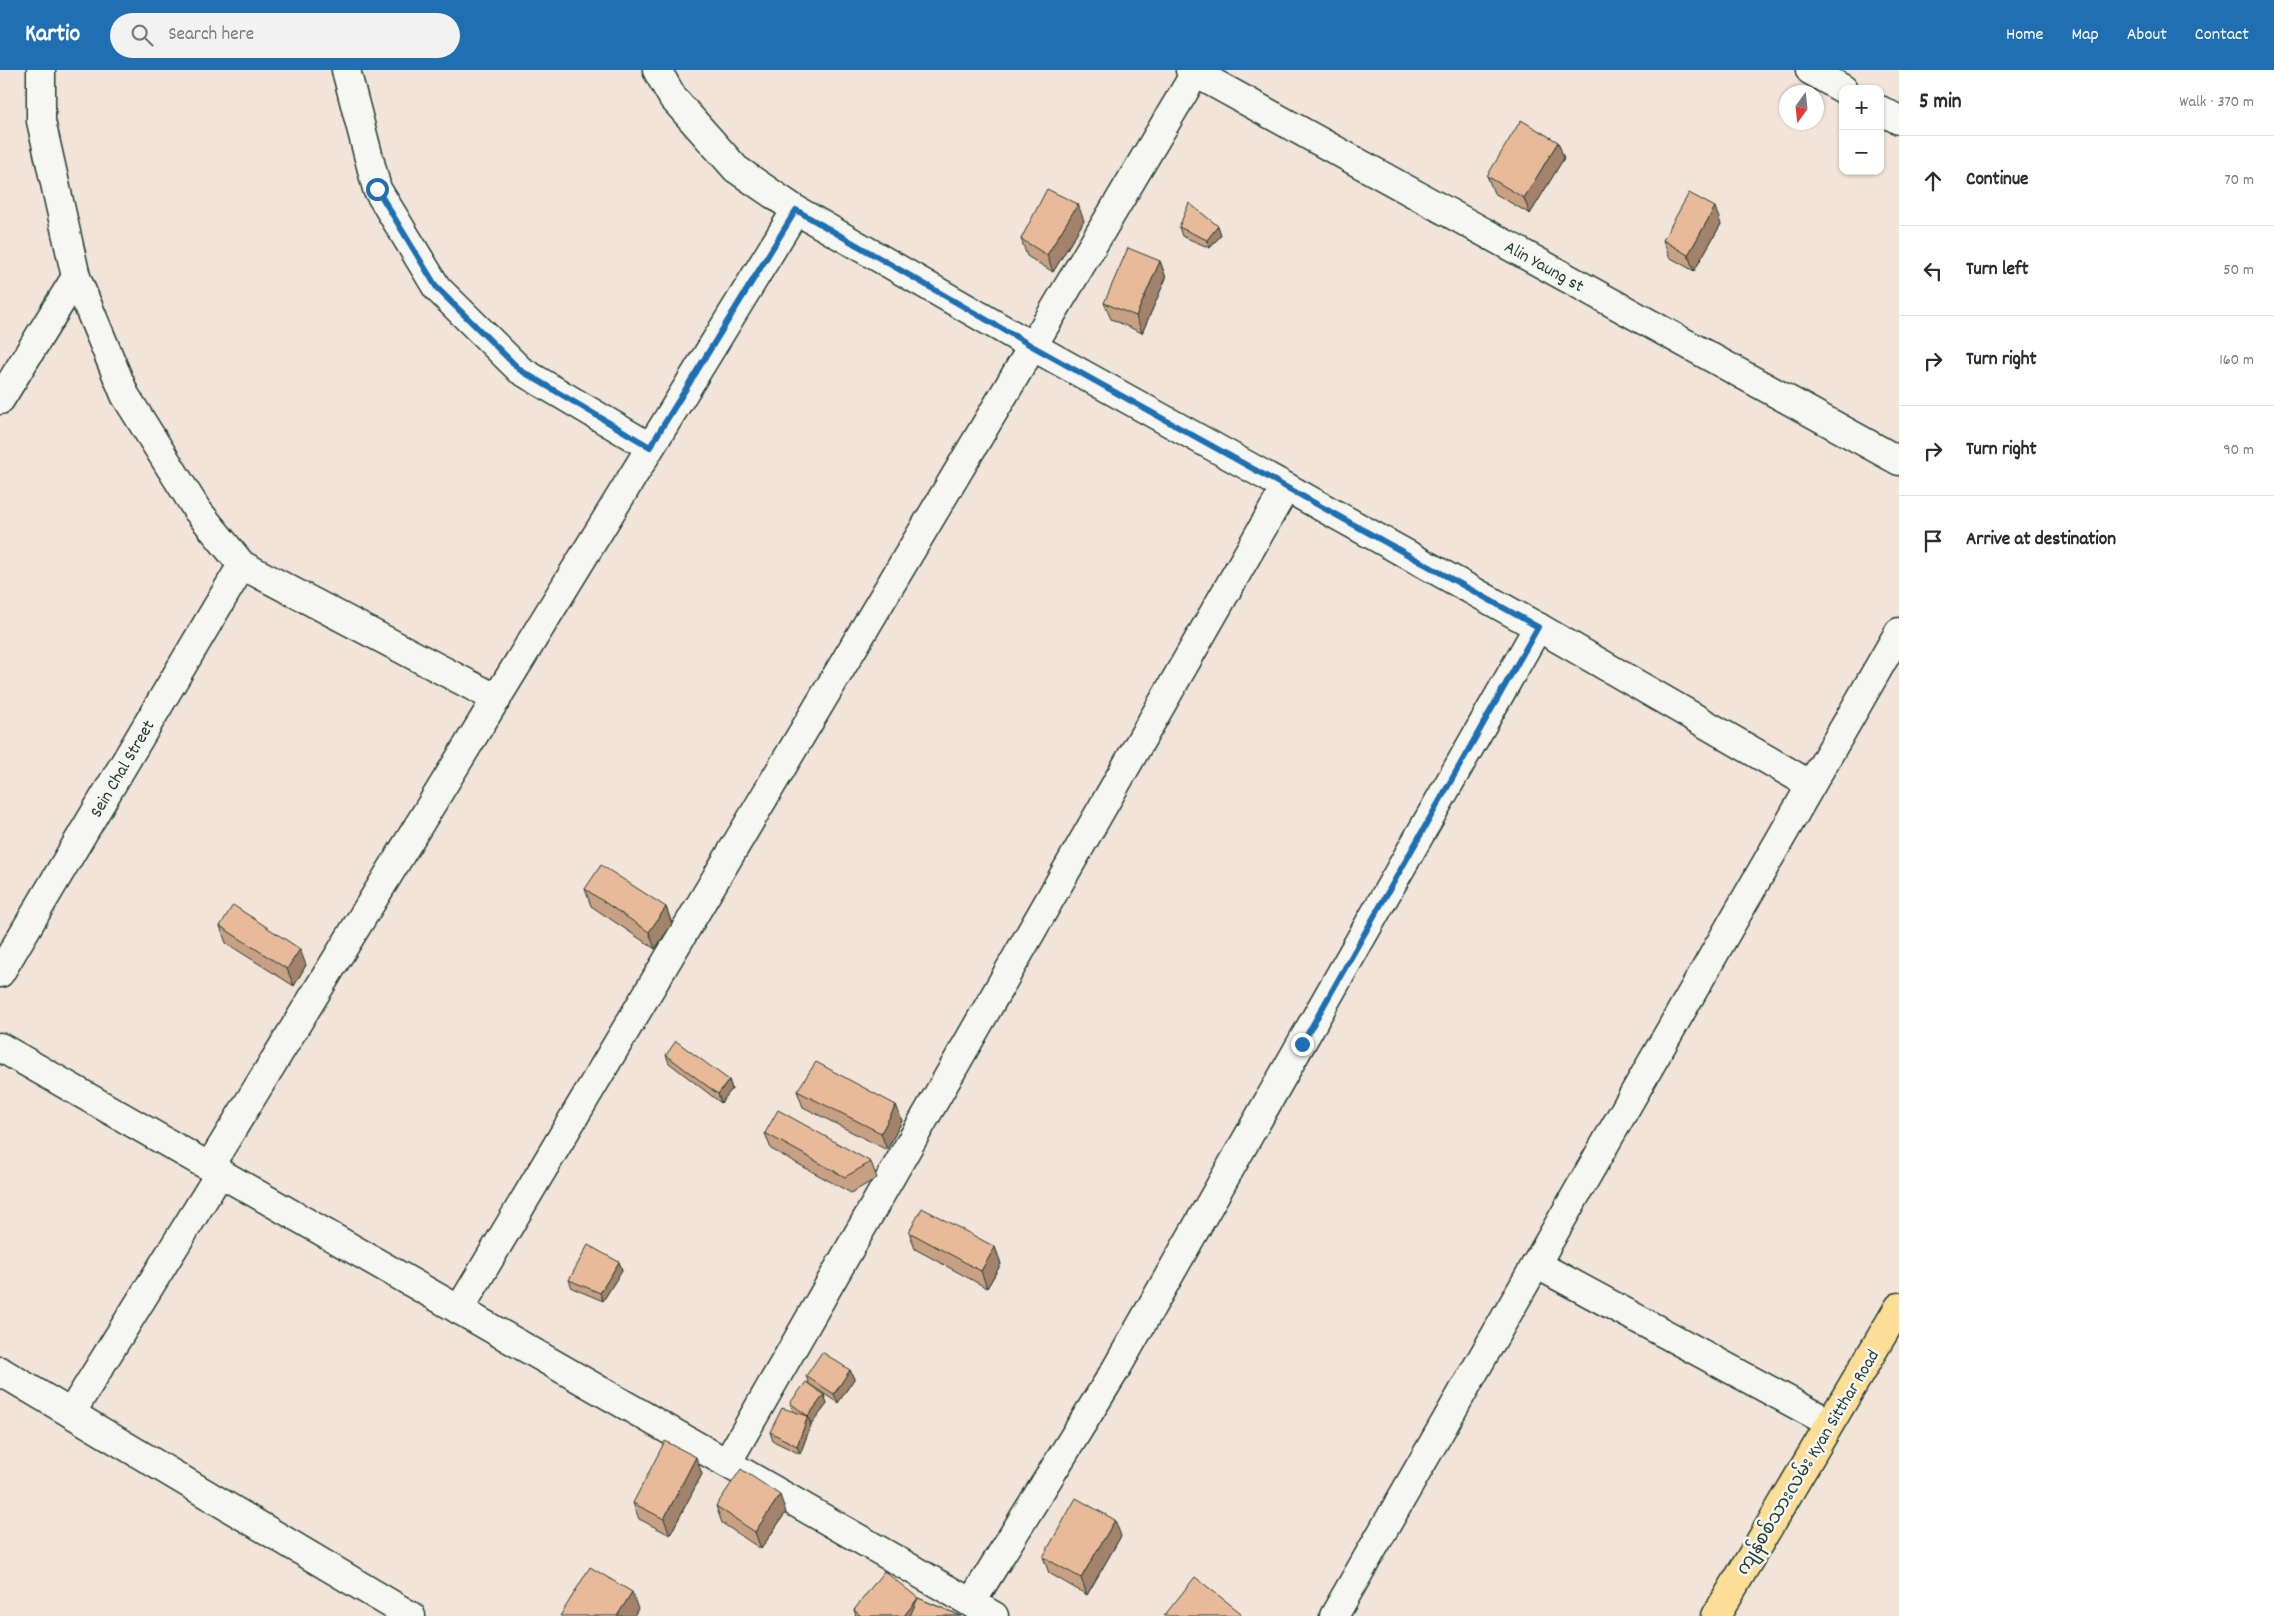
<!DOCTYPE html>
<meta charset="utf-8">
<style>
:root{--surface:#fff;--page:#f2f2f3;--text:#2b2b33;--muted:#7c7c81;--line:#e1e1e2;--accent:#1f6fb2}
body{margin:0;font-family:Dekko,"Noto Sans Myanmar",sans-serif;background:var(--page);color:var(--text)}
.controls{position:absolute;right:15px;top:15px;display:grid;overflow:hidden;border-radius:10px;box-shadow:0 1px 4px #0004}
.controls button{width:45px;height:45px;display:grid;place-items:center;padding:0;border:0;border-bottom:1px solid var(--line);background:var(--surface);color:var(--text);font:25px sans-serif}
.compass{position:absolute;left:1779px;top:15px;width:45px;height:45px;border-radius:50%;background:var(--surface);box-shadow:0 1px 4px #0004;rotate:195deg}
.stop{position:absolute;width:15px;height:15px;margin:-11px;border:4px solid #1f6fb2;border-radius:50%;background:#fff}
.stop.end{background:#1f6fb2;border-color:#fff;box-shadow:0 1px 5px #0008}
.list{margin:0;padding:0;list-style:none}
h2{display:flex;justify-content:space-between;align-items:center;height:65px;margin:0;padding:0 20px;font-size:21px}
h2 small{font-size:16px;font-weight:400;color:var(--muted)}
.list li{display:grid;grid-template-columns:32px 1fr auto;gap:15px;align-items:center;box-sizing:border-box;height:90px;padding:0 20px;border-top:1px solid var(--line)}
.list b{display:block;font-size:19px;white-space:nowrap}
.list em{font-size:16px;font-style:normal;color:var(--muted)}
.icon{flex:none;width:28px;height:28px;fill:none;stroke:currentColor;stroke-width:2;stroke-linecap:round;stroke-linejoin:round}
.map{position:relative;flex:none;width:1899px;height:1546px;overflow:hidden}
header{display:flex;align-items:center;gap:30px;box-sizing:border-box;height:70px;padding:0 25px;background:var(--accent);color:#fff}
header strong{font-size:24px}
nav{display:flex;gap:28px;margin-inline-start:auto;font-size:18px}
.search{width:350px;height:45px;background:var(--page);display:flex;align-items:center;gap:12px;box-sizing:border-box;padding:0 18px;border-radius:28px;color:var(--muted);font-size:19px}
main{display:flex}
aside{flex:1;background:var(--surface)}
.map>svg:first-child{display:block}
</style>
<header>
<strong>Kartio</strong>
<div class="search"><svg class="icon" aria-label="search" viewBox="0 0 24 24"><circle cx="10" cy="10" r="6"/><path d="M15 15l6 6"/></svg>Search here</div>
<nav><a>Home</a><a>Map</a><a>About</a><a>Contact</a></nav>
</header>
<main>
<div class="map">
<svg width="1899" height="1546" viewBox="0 0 1899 1546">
<rect width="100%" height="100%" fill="#f2e4d8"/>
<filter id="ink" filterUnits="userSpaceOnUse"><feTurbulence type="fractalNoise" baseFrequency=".02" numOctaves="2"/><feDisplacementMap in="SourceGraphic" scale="10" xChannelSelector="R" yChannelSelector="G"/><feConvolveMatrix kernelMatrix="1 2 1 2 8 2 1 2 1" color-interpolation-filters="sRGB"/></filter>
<g filter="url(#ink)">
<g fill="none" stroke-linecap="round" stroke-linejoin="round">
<defs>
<g id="minor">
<path d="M41 0V51L76 207 125 325 197 440 242 495 497 629"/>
<path d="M346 0 377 119 437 218 520 300 650 377"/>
<path d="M657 0 673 28 736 99 796 140 1032 276 1538 557 1811 715"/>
<path id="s1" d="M1190 0 1899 391"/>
<path d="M1810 0 1843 19"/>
<path d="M1880 40 1899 50"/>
<path d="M0 330 76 207"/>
<path id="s2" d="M0 903 242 495"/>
<path d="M0 977 994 1546"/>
<path d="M209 1097 796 140"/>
<path d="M1536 1194 1830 1353"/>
<path d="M459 1240 1197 0"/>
<path d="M0 1301 411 1546"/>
<path d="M71 1343 220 1103"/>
<path d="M727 1393 1286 417"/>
<path d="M971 1533 1116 1299 1538 557"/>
<path d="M1334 1546 1899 562"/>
</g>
<path id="major" d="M1716 1546 1899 1237"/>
</defs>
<!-- minor casing -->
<use href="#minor" stroke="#1f3d34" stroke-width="31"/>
<!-- major casing -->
<use href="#major" stroke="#1f3d34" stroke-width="31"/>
<!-- minor -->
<use href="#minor" stroke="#f6f6f2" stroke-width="28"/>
<!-- major -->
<use href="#major" stroke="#fdde96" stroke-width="28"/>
</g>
<!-- wall -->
<g fill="#c8a084" stroke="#1f3d34">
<path d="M1564 88 1530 144 1494 123 1487 106Z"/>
<path d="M1084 151 1053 202 1027 186 1021 169Z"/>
<path d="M1721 154 1694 201 1669 187 1663 170Z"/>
<path d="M1218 156 1221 165 1210 178 1182 166 1179 157Z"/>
<path d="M1160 191 1166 208 1142 263 1111 249 1104 233Z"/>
<path d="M585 819 666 837 672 854 655 879 591 836Z"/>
<path d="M220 856 306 895 294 916 226 873Z"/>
<path d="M666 985 729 1010 732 1019 721 1033 669 993Z"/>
<path d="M797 1021 896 1035 902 1051 887 1080 803 1037Z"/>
<path d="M765 1063 871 1092 877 1108 851 1123 771 1079Z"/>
<path d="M909 1162 995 1177 1001 1194 987 1218 915 1179Z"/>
<path d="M619 1192 622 1200 603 1231 572 1218 569 1210Z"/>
<path d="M850 1300 854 1309 838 1333 809 1314 806 1306Z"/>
<path d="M824 1325 827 1334 811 1355 800 1384 773 1371 770 1362 793 1341 790 1333Z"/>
<path d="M702 1404 670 1465 639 1449 633 1433Z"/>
<path d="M716 1436 786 1442 761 1479 722 1453Z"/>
<path d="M1121 1466 1087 1525 1049 1503 1043 1487Z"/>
<path d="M918 1528 961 1546H856L854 1540Z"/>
</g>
<!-- shaded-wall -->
<g fill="#a3826c" stroke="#1f3d34">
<path d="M1558 72 1564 88 1530 144 1524 128Z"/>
<path d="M1078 134 1084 151 1053 202 1047 185Z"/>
<path d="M1715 137 1721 154 1694 201 1688 185Z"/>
<path d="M1218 156 1221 165 1210 178 1207 170Z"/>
<path d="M1160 191 1166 208 1142 263 1136 246Z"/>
<path d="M666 837 672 854 655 879 649 862Z"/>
<path d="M300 879 306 895 294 916 287 899Z"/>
<path d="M729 1010 732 1019 721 1033 718 1024Z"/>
<path d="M896 1035 902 1051 887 1080 881 1063Z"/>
<path d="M995 1177 1001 1194 987 1218 981 1201Z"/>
<path d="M619 1192 622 1200 603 1231 600 1223Z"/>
<path d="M850 1300 854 1309 838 1333 834 1324Z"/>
<path d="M824 1325 827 1334 811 1355 808 1346Z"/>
<path d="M808 1346 811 1355 800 1384 797 1376Z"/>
<path d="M696 1387 702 1404 670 1465 664 1449Z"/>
<path d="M780 1425 786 1442 761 1479 755 1462Z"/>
<path d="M1115 1450 1121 1466 1087 1525 1081 1508Z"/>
<path d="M632 1522 638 1539 634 1546H617Z"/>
<path d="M918 1528 923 1546H904Z"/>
</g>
<!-- building -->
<g fill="#e9ba9a" stroke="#1f3d34">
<path d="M1521 50 1558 72 1524 128 1487 106Z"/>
<path d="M1047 119 1078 134 1047 185 1021 169Z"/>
<path d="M1689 123 1715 137 1688 185 1663 170Z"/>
<path d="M1189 133 1218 156 1207 170 1179 157Z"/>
<path d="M1128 178 1160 191 1136 246 1104 233Z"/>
<path d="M601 795 666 837 649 862 585 819Z"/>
<path d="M233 835 300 879 287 899 220 856Z"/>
<path d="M676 971 729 1010 718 1024 666 985Z"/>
<path d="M816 992 896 1035 881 1063 797 1021Z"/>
<path d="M778 1040 871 1092 845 1107 765 1063Z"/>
<path d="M922 1138 995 1177 981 1201 909 1162Z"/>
<path d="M588 1175 619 1192 600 1223 569 1210Z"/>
<path d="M822 1282 850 1300 834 1324 806 1306Z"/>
<path d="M806 1312 824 1325 808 1346 790 1333Z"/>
<path d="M782 1338 808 1346 797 1376 770 1362Z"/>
<path d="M665 1371 696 1387 664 1449 633 1433Z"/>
<path d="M741 1399 780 1425 755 1462 716 1436Z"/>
<path d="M1076 1428 1115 1450 1081 1508 1043 1487Z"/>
<path d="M590 1497 632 1522 617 1546H560Z"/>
<path d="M884 1501 918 1528 904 1546H861L854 1540Z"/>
<path d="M1195 1507 1241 1543 1239 1546H1164Z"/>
<path d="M918 1528 961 1546H910Z"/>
</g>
</g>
<g fill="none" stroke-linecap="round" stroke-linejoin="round" filter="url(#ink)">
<!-- route -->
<path stroke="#1f6fb2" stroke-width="6" d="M377 119 437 218 520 300 650 377 796 140 1032 276 1538 557 1302 974"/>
</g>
<g text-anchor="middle" stroke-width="5" stroke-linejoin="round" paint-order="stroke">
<!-- street labels -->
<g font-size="18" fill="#1f3d34" stroke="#f6f6f2">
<text dy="6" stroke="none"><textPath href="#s1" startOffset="405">Alin Yaung st</textPath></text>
<text dy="6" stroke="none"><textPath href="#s2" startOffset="238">Sein Chal Street</textPath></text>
<text transform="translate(1807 1392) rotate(-59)" y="6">ကျန်စစ်သားလမ်း Kyan Sitthar Road</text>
</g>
</g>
</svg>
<div class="controls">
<button>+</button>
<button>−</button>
</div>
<svg class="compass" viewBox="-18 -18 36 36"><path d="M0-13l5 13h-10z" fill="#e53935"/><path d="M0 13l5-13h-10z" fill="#7c7c81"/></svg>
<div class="stop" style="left:377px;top:119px"></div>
<div class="stop end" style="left:1302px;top:974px"></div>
</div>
<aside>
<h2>5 min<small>Walk · 370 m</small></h2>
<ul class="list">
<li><svg class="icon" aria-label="ahead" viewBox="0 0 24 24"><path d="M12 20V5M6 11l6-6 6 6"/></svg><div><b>Continue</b></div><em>70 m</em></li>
<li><svg class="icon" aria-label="left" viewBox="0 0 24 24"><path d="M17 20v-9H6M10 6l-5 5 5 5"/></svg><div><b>Turn left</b></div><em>50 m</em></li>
<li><svg class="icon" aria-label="right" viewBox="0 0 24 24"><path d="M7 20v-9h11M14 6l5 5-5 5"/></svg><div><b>Turn right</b></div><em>160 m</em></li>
<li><svg class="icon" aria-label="right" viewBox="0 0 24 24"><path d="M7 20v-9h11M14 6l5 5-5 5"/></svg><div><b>Turn right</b></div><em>90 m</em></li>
<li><svg class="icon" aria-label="arrive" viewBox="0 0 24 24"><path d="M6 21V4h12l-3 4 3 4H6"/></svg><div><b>Arrive at destination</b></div></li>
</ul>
</aside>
</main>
